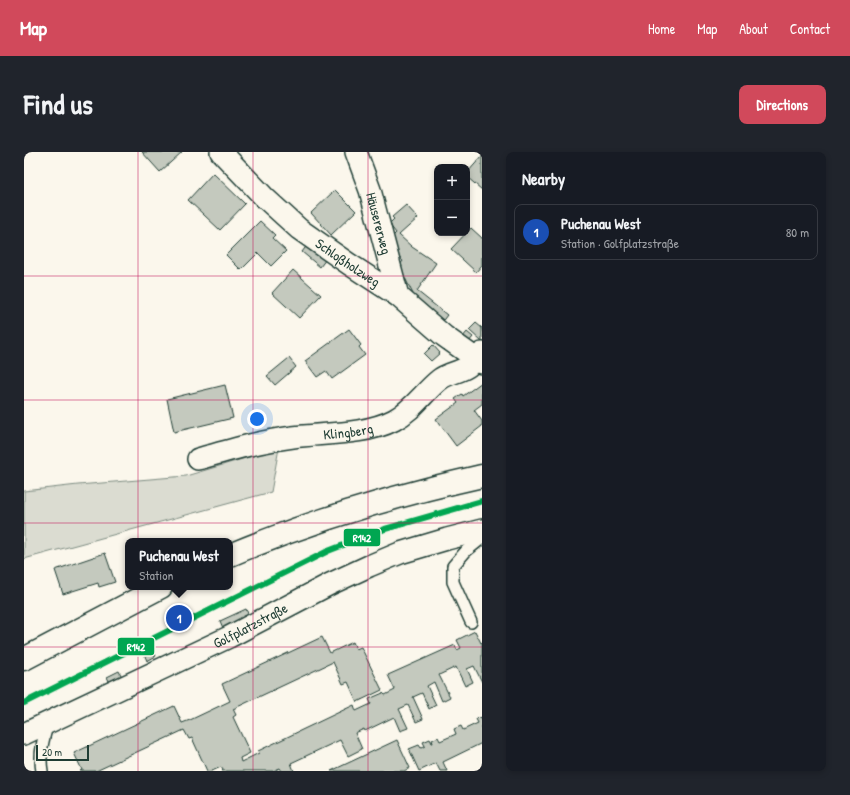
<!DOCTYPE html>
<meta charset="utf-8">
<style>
:root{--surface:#171b24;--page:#20242c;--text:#f1f3f6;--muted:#9ea1a6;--line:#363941;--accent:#d1495b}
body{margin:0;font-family:"Patrick Hand",sans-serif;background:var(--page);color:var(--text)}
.controls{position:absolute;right:12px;top:12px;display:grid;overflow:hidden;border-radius:8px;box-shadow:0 2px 6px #0003}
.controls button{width:36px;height:36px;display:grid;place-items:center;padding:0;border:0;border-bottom:1px solid var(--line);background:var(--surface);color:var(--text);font:20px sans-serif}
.scale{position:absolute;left:12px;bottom:10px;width:53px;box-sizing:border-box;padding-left:4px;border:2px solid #1f3d34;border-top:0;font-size:11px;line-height:14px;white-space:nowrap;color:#1f3d34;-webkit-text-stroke:3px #fbf7ec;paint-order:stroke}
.you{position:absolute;left:233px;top:267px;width:14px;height:14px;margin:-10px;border:3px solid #fff;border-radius:50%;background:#1a73e8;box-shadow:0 0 0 6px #1a73e833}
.badge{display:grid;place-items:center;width:26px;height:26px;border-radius:50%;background:var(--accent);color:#fff;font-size:13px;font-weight:700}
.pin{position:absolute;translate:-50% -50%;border:2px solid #fff;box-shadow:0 1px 4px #0006}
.popup{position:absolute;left:101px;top:386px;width:108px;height:52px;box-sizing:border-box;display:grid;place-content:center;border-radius:8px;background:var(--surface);filter:drop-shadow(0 1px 3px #0005);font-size:13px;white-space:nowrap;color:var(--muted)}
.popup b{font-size:15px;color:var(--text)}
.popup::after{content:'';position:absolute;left:50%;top:100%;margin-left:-8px;border:8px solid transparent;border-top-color:var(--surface)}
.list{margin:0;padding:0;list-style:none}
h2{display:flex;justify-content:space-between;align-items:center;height:52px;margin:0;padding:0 16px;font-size:17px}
h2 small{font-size:13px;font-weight:400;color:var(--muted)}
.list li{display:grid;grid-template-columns:26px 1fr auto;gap:12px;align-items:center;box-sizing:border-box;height:56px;margin:0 8px 8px;padding:0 8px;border:1px solid var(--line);border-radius:8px}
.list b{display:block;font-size:15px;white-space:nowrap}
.list p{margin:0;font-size:13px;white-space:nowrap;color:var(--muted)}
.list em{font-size:13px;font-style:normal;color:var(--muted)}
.map{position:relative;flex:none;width:458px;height:619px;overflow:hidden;border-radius:8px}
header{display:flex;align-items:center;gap:24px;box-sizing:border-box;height:56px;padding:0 20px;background:var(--accent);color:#fff}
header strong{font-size:19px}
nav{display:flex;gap:22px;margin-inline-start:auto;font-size:14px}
.intro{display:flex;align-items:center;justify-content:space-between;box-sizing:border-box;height:96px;padding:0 24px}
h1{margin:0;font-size:28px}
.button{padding:10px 18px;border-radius:8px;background:var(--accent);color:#fff;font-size:14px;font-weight:700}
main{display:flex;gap:24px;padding:0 24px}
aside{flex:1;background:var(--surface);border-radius:8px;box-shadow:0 2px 6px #0003}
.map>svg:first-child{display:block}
</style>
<header>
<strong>Map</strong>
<nav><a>Home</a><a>Map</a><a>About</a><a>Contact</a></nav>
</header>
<div class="intro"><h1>Find us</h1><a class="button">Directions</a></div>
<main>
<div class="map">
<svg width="458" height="619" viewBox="0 0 458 619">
<rect width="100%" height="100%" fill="#fbf7ec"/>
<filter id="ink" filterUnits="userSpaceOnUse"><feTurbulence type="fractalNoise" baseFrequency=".025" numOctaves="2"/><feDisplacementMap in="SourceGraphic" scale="8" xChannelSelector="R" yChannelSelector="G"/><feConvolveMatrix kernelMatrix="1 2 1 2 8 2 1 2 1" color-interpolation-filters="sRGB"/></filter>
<g filter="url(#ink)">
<!-- green -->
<path fill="#dbdcd1" stroke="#7d8c82" d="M255 296 247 340 0 407V339L54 333 162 324Z"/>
<!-- building -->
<g fill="#c4c9be" stroke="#1f3d34">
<path d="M118 0H158L136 20Z"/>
<path d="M458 4V38L443 25V21Z"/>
<path d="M189 21 221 52 196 78 164 48Z"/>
<path d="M311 38 332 59 307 83 287 61Z"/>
<path d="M382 53 394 66 375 83 388 95 412 111 393 139 423 163 417 171 389 148V142L375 114 379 109 373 104 368 85 372 81 365 72 370 67 368 65Z"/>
<path d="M236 69 251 83 248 86 262 99 247 114 234 101 217 118 202 103Z"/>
<path d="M447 76 458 86V113L452 120 427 97Z"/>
<path d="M284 92 302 107 296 115 278 100Z"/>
<path d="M269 118 297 143 275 166 248 141Z"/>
<path d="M452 171 458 176V190L445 178Z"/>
<path d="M325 177 337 193 335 195 341 203 308 227 302 219 293 225 281 209Z"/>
<path d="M443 180 449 185 444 191 438 186Z"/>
<path d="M409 193 416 201 407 209 400 202Z"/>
<path d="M265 206 272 215 251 233 243 224Z"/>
<path d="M458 230V252L450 258 458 269V274L432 294 412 267 434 251 431 247 438 242 439 244Z"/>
<path d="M201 233 209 266 150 280 143 247Z"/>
<path d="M81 401 91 430 75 435 74 431 39 442 31 418Z"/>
<path d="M222 457 225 464 199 476 196 469Z"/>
<path d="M451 479 457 491 458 490V530L450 514 443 517 449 530 441 534 432 515 415 523 426 545 418 549 410 530 403 534 412 553 405 557 398 541 389 545 399 567 392 570 384 553 375 557 384 576 376 579 370 565 341 579 340 577 331 581 338 597 324 604 316 588 267 611 270 619H258L256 616 249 619H198L199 618 197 615 188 619H183L168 586 165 587 160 578 72 619H56L58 618 50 601 150 554 158 571 166 568 206 549 198 532 298 485 306 501 329 490 332 497 337 495 358 538 333 550 324 530 319 532 309 510 209 557 212 563 209 565 226 601 216 606 217 610 235 601 234 599 330 553 332 559 347 552 345 547 359 541 361 543 371 538 364 523 431 493 433 498 437 496 433 488Z"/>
<path d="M129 499 132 504 123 509 121 504Z"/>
<path d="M95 519 98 525 86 531 83 525Z"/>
<path d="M458 565V591L419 610 423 619H416L412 611 395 619 385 597 395 593 397 596 401 594 399 590 406 587 408 591H409L408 588 414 585 416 589 432 582 430 577 437 574 439 578 454 571 452 567Z"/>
<path d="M373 588 386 616 380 619H307Z"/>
</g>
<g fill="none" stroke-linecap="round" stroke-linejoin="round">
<defs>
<g id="lane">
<path d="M447 470 429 430V414L442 399 458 386"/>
<path d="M18 619C15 602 19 587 24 571"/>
</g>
<g id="street">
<path id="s1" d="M197 0 241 46 275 77 325 112 374 144 420 184 458 211"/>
<path id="s2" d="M332 0 346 38 374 144"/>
<path id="s3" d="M174 307C206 298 236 289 269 285 301 281 341 283 370 268 389 258 399 241 415 228 423 221 434 221 443 215 448 212 453 205 458 201"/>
<path id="s4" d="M0 582 205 485 306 432 345 414 376 401 423 387 458 378"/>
</g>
<g id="primary">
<path d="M206 403C287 369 372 343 458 324"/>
<path d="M0 507 137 435"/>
</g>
</defs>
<!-- lane casing -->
<use href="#lane" stroke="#1f3d34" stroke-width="14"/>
<!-- street casing -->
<use href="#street" stroke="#1f3d34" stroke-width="24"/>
<!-- primary casing -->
<use href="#primary" stroke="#1f3d34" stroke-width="25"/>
<!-- lane -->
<use href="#lane" stroke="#fbf7ec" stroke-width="11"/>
<!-- street -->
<use href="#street" stroke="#fbf7ec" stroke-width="21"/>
<!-- primary -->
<use href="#primary" stroke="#fbf7ec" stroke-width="22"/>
<defs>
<path id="rail-1" d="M0 551 304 399 361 377 458 349"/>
</defs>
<!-- rail-1 casing -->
<use href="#rail-1" stroke="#fbf7ec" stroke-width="9"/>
<!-- rail-1 -->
<use href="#rail-1" stroke="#00a651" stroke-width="6"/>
</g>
</g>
<!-- grid -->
<path fill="none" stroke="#c2185b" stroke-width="1" stroke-opacity="0.55" d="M114 0V619M229 0V619M344 0V619M0 124H458M0 248H458M0 371H458M0 495H458"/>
<g text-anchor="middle" stroke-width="3.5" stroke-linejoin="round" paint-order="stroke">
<!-- street labels -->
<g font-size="14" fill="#1f3d34" stroke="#fbf7ec">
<text dy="5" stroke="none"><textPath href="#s2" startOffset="75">Häusererweg</textPath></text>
<text dy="5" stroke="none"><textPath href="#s1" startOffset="169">Schloßholzweg</textPath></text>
<text dy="5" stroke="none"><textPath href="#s3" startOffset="153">Klingberg</textPath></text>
<text dy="5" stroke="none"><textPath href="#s4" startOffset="251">Golfplatzstraße</textPath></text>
</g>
</g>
<g stroke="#fbf7ec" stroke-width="1.5">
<rect x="319" y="376" width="38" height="19" rx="4" fill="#00a651"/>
<rect x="93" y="485" width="38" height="19" rx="4" fill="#00a651"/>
</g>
<g font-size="11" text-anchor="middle" font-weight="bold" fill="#fff">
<text x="338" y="390">R142</text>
<text x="112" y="499">R142</text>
</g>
</svg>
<div class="controls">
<button>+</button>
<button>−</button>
</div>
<div class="scale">20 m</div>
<div class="you"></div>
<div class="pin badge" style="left:155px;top:466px;background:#1a4fb4">1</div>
<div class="popup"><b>Puchenau West</b>Station</div>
</div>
<aside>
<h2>Nearby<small></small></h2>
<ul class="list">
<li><span class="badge" style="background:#1a4fb4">1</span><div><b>Puchenau West</b><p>Station · Golfplatzstraße</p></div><em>80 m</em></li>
</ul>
</aside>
</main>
